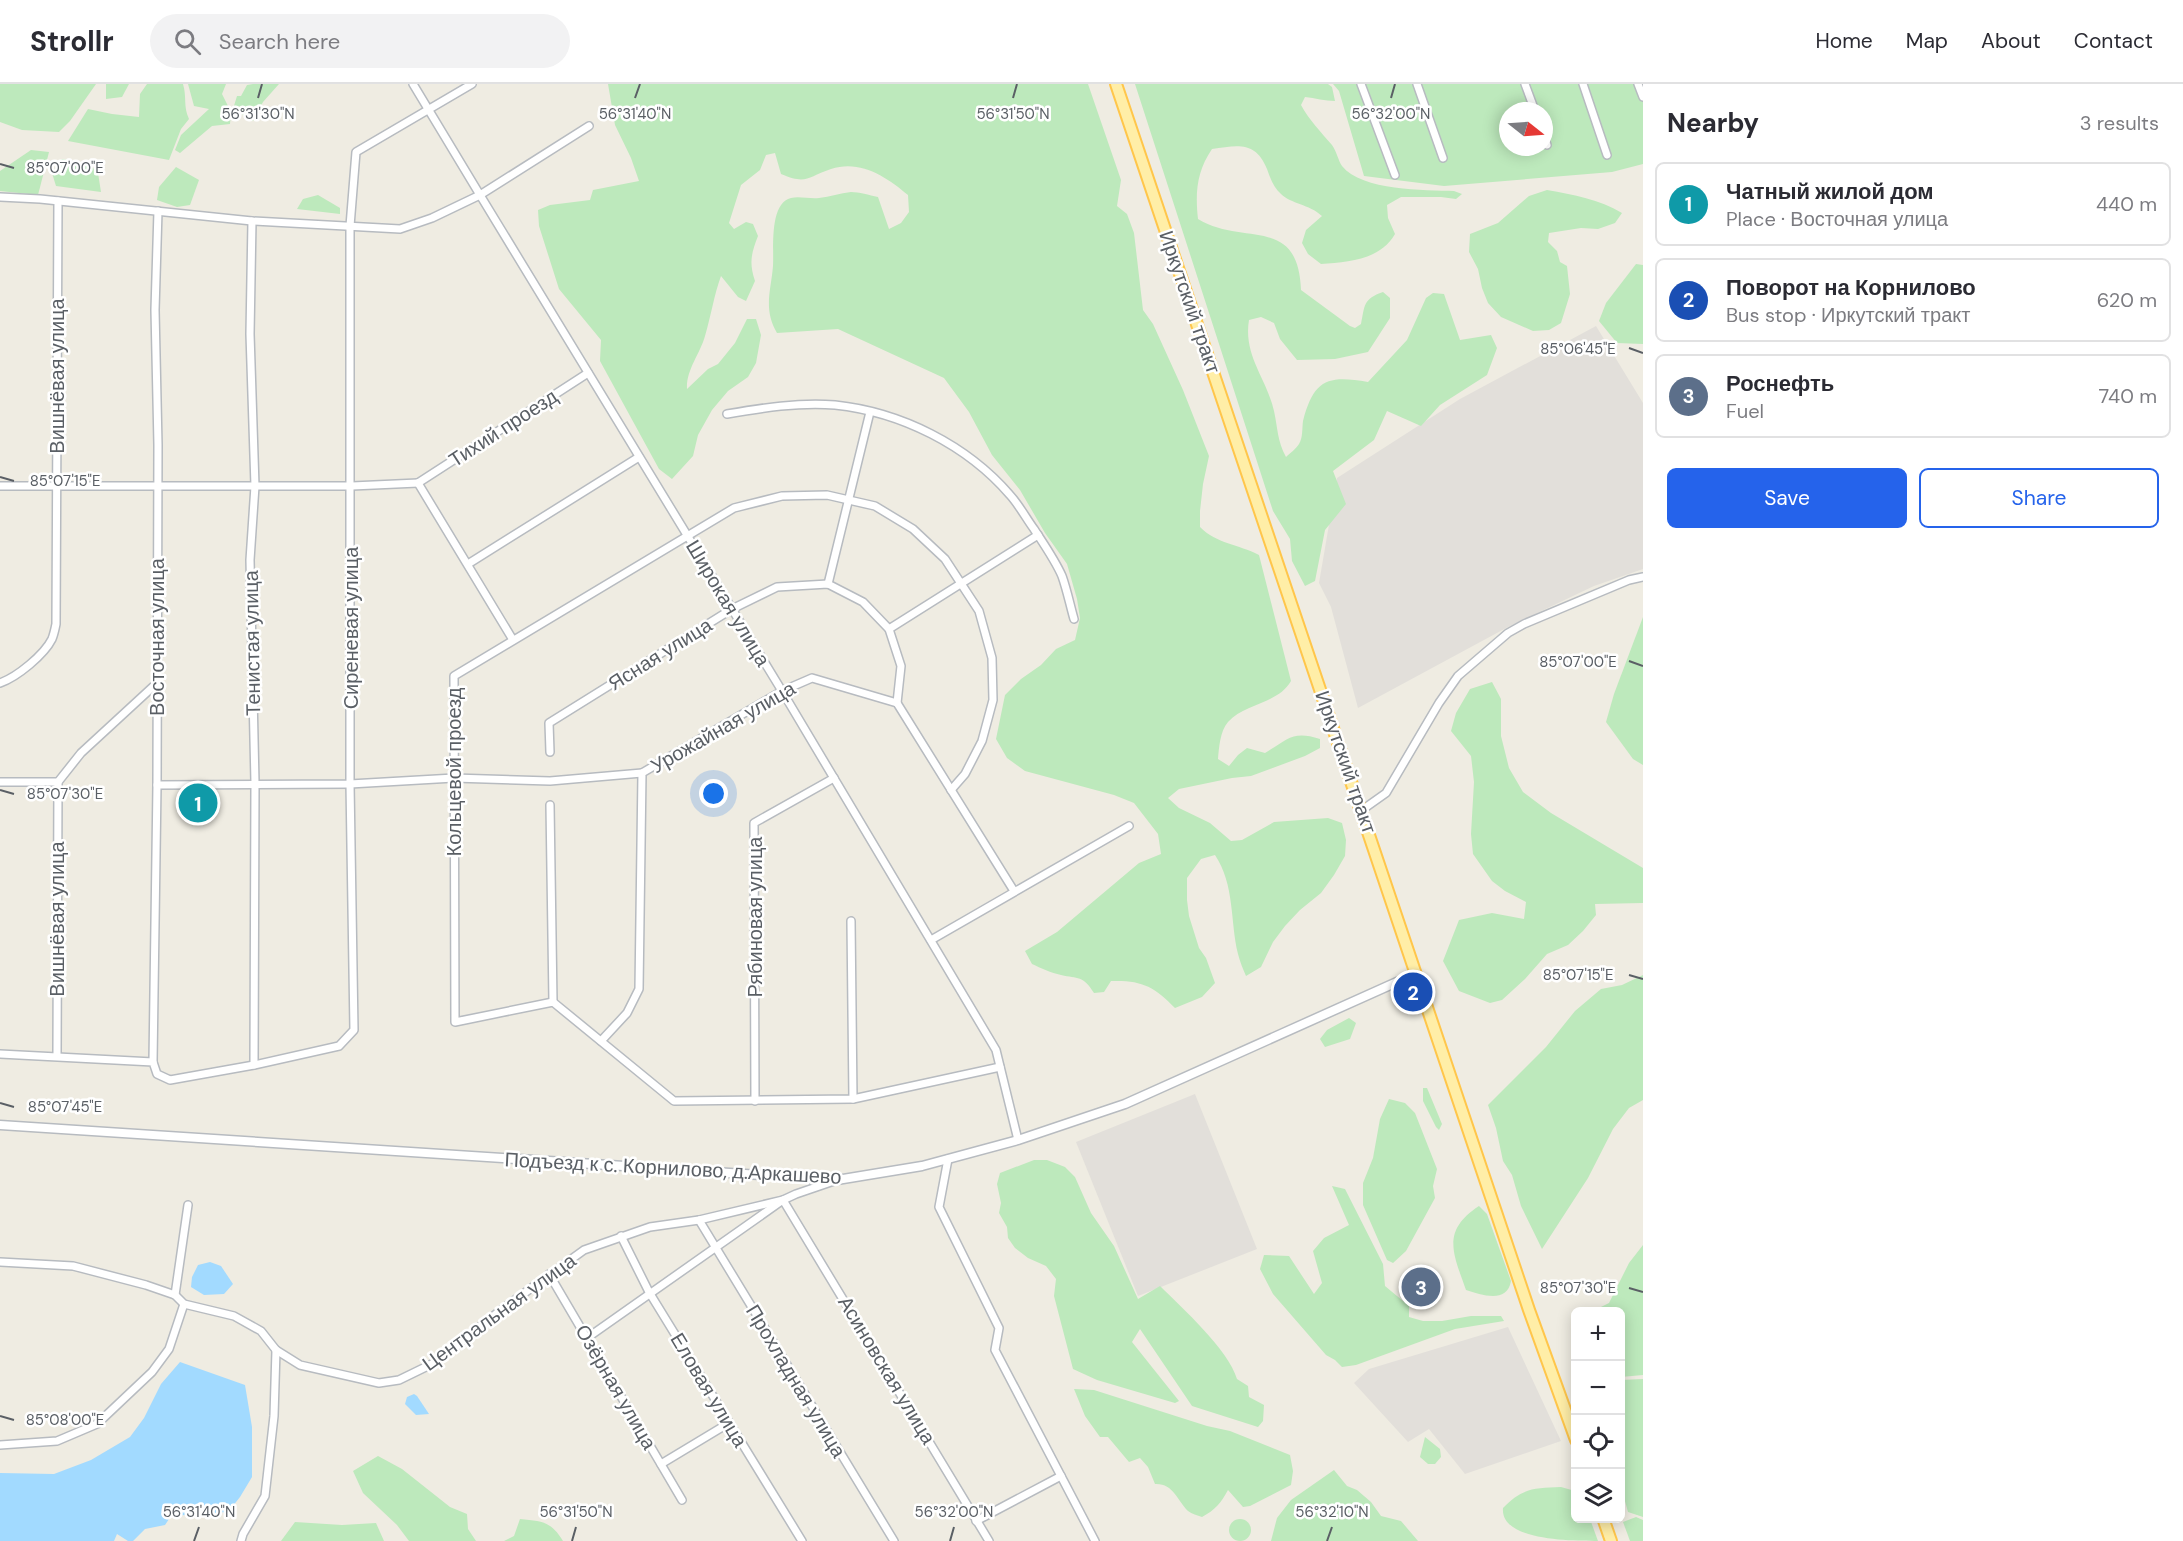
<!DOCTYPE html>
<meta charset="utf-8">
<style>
:root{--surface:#fff;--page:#f2f2f3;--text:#2b2b33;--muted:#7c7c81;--line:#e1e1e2;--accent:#2563eb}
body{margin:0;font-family:"DM Sans",sans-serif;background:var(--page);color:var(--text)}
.controls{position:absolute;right:18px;bottom:18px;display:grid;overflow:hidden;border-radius:9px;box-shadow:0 3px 15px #0003}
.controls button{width:54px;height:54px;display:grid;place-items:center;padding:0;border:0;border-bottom:2px solid var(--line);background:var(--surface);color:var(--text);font:30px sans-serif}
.compass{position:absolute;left:1499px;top:18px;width:54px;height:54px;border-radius:50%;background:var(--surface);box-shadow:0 3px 15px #0003;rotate:107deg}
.you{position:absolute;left:714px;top:710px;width:21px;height:21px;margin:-15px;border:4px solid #fff;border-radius:50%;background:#1a73e8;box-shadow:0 0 0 9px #1a73e833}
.badge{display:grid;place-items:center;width:39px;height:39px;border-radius:50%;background:var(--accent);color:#fff;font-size:20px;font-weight:700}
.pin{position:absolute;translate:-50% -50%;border:3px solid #fff;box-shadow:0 2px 6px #0006}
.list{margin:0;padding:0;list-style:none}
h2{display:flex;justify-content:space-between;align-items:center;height:78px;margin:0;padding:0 24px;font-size:26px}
h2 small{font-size:20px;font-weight:400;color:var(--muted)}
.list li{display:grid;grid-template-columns:39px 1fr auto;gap:18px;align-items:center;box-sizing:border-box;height:84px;margin:0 12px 12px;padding:0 12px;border:2px solid var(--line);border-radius:9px}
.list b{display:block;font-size:22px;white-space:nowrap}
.list p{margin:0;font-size:20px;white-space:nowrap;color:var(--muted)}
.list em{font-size:20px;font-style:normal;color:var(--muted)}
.actions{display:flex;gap:12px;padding:18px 24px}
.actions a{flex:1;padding:14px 0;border:2px solid var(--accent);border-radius:9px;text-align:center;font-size:21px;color:var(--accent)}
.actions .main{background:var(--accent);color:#fff}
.icon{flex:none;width:33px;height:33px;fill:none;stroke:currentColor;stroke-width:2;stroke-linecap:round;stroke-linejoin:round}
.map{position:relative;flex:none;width:1643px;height:1457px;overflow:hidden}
header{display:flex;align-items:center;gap:36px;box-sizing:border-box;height:84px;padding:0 30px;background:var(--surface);border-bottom:2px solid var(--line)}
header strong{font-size:28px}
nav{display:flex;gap:33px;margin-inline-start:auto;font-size:21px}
.search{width:420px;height:54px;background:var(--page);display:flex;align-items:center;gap:15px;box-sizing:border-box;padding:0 21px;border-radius:33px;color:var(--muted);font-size:22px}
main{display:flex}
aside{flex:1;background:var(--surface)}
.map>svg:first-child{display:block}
</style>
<header>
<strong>Strollr</strong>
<div class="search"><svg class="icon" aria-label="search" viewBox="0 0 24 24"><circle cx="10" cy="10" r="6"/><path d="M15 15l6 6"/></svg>Search here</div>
<nav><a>Home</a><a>Map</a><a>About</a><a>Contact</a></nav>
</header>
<main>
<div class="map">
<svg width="1643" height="1457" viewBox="0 0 1643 1457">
<rect width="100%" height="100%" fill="#efece2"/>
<!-- industrial -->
<g fill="#e2dfda">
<path d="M1596 242 1643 319V485L1594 502 1508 543 1358 624 1331 523 1319 499 1337 394 1460 315Z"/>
<path d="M1195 1010 1257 1165 1138 1212 1076 1058Z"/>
<path d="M1508 1243 1561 1357 1465 1390 1429 1345 1408 1358 1354 1299 1369 1285Z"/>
</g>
<!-- green -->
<g fill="#bde9bc" fill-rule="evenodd">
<path d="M0 0H96L70 37 59 48 22 46 0 38Z"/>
<path d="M106 0H129L122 13 106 15Z"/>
<path d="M147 0H183C187 13 183 22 189 35L181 45 169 76 68 57 88 25 112 30 139 33 140 10Z"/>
<path d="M188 0H226L222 10 231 28 230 40 212 42 180 69 175 66 181 51 209 25 194 22Z"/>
<path d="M253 0H279L263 18 253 37 233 25 237 12H241L247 1Z"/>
<path d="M608 0H1088L1121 96 1117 122 1127 130 1134 149 1143 226 1153 240 1183 306 1209 372 1203 400 1200 427V443C1217 460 1238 460 1259 471L1291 597C1278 620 1245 619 1228 638 1220 647 1219 664 1218 675L1229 682 1238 671 1247 664 1265 669C1288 655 1293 646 1320 655V664L1305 672 1251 692 1232 694 1179 705 1168 714 1179 724 1210 739 1231 757 1242 756 1274 738 1328 734 1342 739 1346 756 1345 772 1334 791 1321 809 1300 826 1285 842 1273 858 1261 883 1246 892C1243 885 1240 878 1238 870 1230 837 1235 801 1215 771L1201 775 1187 794V816L1189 832 1199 864 1206 874 1215 899 1202 913 1175 924C1154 902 1141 896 1111 897L1104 908 1094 909C1083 891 1078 895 1061 891 1051 889 1041 884 1032 880L1025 867 1057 848 1139 779 1161 770 1158 750 1134 719 1114 711 1025 687 1007 674 996 655 1005 611 1021 595 1041 581 1056 565 1075 556 1080 534 1077 515 1067 480 1045 449 1020 406 992 371 969 328 944 294 838 245 777 249C763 225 771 207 773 182 774 165 769 119 791 114 799 112 810 115 819 114 830 113 840 109 851 108 859 108 869 111 878 113L889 145 901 139 909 128 908 111C887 93 860 75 831 85 807 93 807 101 781 90L775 69 766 71 760 86 741 101 729 139 734 145 746 138 753 140 758 152C751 170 749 179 755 197L746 217 738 213 721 192C714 211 711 232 705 252 700 270 686 286 687 305L708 285 718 280 735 259 747 235H756L761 251 756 279 748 293 728 307 712 326 698 351 693 372 672 395 659 385 600 277 601 256 559 205 539 142 538 126 550 121 590 116 593 106 639 97 631 74 615 41Z"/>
<path d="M1135 0H1328L1332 3 1335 17C1325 17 1315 14 1305 13L1301 21C1309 36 1321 48 1332 61 1337 68 1338 76 1342 82 1362 107 1425 106 1454 107L1462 110 1456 115 1441 113H1401L1387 121 1388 134 1395 150C1380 176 1349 178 1321 180L1308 170 1302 159 1306 146 1322 132C1309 120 1291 120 1281 110 1274 104 1270 94 1267 85 1256 57 1238 61 1212 65 1197 87 1195 108 1198 135 1244 163 1298 130 1301 206L1350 242 1355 244 1361 240C1365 221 1363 215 1383 208L1390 214V234L1368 268 1335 275 1297 276 1280 255 1274 239 1261 233 1249 236C1243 272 1267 295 1274 327 1278 345 1277 356 1286 373 1290 369 1296 365 1299 360 1303 354 1302 344 1303 337 1314 295 1328 291 1368 298L1407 256 1426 214 1433 209 1444 210 1460 256 1491 251 1497 264 1487 291 1440 321 1421 342 1387 327 1374 356 1333 387 1346 420 1325 446 1315 497 1305 502 1292 477 1290 455 1273 427Z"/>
<path d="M1333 0H1643V80L1612 88 1444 102 1364 92 1339 7ZM1508 27H1544V63H1508Z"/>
<path d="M31 66 49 68 38 111 0 107V87Z"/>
<path d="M62 75 88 79 98 89 101 108 56 102 52 89Z"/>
<path d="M176 83 199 96 190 121 177 123 157 116 159 103Z"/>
<path d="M1547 106C1574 111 1599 115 1622 129L1615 139 1598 145 1581 144 1549 149 1548 158 1557 167 1560 178 1567 182 1570 210 1561 239 1549 246 1533 247 1501 233 1488 219 1482 204 1478 185 1469 168 1470 150 1498 139 1529 112Z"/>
<path d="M318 111 340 124V130L297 125 303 115Z"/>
<path d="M1636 180 1643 181V260L1617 259 1599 237 1606 219Z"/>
<path d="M1643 533V681L1633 675 1606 638 1614 610Z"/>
<path d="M1492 598 1501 615V652L1509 684 1523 708 1551 729 1643 784V819L1595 820 1596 831 1583 847 1568 861 1547 870 1525 895 1502 916 1490 919 1459 907 1443 877 1459 836 1492 829 1524 835 1526 818 1505 807 1492 797 1473 770 1471 750 1474 698 1471 672 1451 647 1456 629 1470 605Z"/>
<path d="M1643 891V1016L1629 1024 1613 1045 1588 1094 1542 1165 1521 1122 1512 1091 1503 1077 1496 1044 1488 1021 1546 963 1575 927 1601 905 1622 901Z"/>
<path d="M1349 934 1356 939 1350 955 1325 963 1320 955 1327 946Z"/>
<path d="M1423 1004H1427L1442 1040 1439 1046 1436 1043 1423 1017Z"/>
<path d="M1389 1015 1405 1019 1415 1029 1437 1085 1433 1102 1435 1114 1406 1167 1393 1179 1387 1176 1363 1121V1099L1373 1074 1380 1035Z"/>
<path d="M1034 1076H1047L1065 1083 1075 1093 1091 1129 1114 1162 1138 1215 1160 1202C1183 1225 1228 1265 1237 1295L1248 1302 1249 1313 1264 1321 1263 1337 1258 1343 1192 1322 1140 1245 1132 1258 1179 1317 1175 1319 1097 1296 1073 1285 1054 1212 1056 1195 1046 1182 1028 1174 1015 1164 1008 1154 1007 1143 999 1129 1001 1119 997 1100 1000 1089Z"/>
<path d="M1332 1102 1345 1105 1383 1180 1385 1202 1409 1222V1233L1423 1237H1442L1471 1232H1501L1504 1237 1455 1245 1356 1281 1342 1283 1335 1276 1326 1271 1273 1210 1260 1185 1264 1171 1289 1172 1314 1210 1322 1199 1313 1167 1324 1154 1349 1141Z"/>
<path d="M1479 1122 1487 1130 1511 1197C1507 1220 1482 1211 1466 1206 1453 1169 1441 1147 1479 1122Z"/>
<path d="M1643 1161V1291L1621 1293 1620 1228 1593 1227 1609 1219 1629 1179Z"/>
<path d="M1643 1295V1433L1628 1428 1621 1403V1296Z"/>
<path d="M1074 1305 1094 1306 1207 1342 1230 1347 1290 1371 1293 1387 1291 1401 1250 1422 1243 1423 1228 1406C1221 1419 1215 1426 1202 1433 1197 1431 1192 1430 1188 1427 1177 1416 1173 1399 1155 1400L1148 1383 1140 1374 1129 1378 1108 1353H1100L1085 1332Z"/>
<path d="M1425 1353 1440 1365 1441 1373 1435 1380H1428L1420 1373Z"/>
<path d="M378 1372 402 1385 450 1423 467 1430 468 1445 476 1457H409L397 1441 363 1409 353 1387Z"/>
<path d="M1334 1386 1347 1402 1357 1406 1371 1418 1381 1432 1401 1437 1418 1457H1271L1277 1434 1291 1416Z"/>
<path d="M1561 1403 1575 1407 1576 1434 1590 1435 1598 1457C1572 1457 1500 1457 1503 1424 1522 1404 1534 1404 1561 1403Z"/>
<path d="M1636 1433 1643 1436V1457H1630L1623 1438Z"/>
<path d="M520 1435C541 1437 551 1437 563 1457H504L514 1452Z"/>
<circle cx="1240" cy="1446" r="11"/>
<path d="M295 1438 342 1441 376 1439 384 1457H281Z"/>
</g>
<!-- water -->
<g fill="#a2daff">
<path d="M210 1178 221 1182 233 1200 224 1210 204 1211 191 1203 192 1193 198 1181Z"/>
<path d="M180 1278 245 1301 252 1343V1393L240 1413 228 1428 171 1432 165 1441 145 1445 133 1457H128L117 1450 114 1457H0V1389L54 1390 91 1376 130 1353 144 1334 161 1300Z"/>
<path d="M414 1310 417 1312 429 1330 416 1331 405 1320 407 1313Z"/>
</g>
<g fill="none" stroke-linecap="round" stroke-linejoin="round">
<defs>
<g id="minor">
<path d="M413 0 480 111 589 42"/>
<path d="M1361 0 1395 91"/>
<path d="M1417 0 1443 74"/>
<path d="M1525 0 1535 27"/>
<path d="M1583 0 1607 71"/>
<path d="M1638 0 1643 13"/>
<path d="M1544 53 1547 61"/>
<path d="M0 113 40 115 252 137 400 145 432 134 480 111 782 607 996 966 1018 1056"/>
<path d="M252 137 250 250 255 402 250 476 255 699 254 981"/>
<path d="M727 330C762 324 799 318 835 321 901 328 967 361 1010 411 1019 421 1026 434 1034 445 1043 459 1055 476 1062 492 1067 506 1070 521 1074 535"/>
<path d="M418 399 588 289"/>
<path d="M418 399 513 556"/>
<path d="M0 402H352L418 399"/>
<path d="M468 480 639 373"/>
<path d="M828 500 870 328"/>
<path d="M889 545 1038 451"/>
<path d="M0 599C17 593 44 571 52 555 54 550 55 545 56 540L58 117"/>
<path d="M550 668 549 639 732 525 777 503 828 500 863 518 889 545 901 582 897 619"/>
<path d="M0 698H58L81 669 157 599"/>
<path d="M157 701 350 700 454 694 550 697 642 689"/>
<path d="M951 706 965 690 982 657 993 616 992 574 979 527 945 475 913 445 875 422 827 411 782 412 734 424 454 592 455 938 553 918 674 1017 853 1015 1000 983"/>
<path d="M550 721 553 918"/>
<path d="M1362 726 1386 709 1439 619 1458 592 1508 549 1524 540 1629 496 1643 493"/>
<path d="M851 837 853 1015"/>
<path d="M931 856 1129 742"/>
<path d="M601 957 627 929 639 905 642 689 782 607 812 594 897 619 1014 807"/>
<path d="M0 970 153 978 157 990 170 996 254 981 339 962 354 946 350 700V142L356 68 472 0"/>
<path d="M57 972 58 698"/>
<path d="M153 978 157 701 158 361 155 226 158 127"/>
<path d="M755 1017 754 739 834 694"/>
<path d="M948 1075 939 1123 999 1244 995 1266 1095 1457"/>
<path d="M699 1136 894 1457"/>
<path d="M621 1152 649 1208 802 1457"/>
<path d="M0 1178 73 1182 146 1201 175 1211 184 1220 234 1232 261 1247 276 1266 300 1281 379 1299 399 1296 436 1278 501 1226 584 1166 650 1143 699 1136 783 1116 796 1110 834 1097"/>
<path d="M549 1190 682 1416"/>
<path d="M175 1211 188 1121"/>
<path d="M587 1254 783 1116 989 1457"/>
<path d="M0 1361 57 1357 97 1340 152 1288 169 1265 184 1220"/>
<path d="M661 1380 729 1339"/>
<path d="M976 1437 1061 1392"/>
<path d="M241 1457 243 1450 265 1412 274 1332 276 1266"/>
</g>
<path id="tertiary" d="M0 1041 837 1096 922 1082 1018 1056 1125 1020 1417 889"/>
<g id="primary">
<path d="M1116 0 1529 1226 1576 1356"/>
<path d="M1603 1434 1611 1457"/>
</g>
</defs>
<!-- minor casing -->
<use href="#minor" stroke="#b7bbc0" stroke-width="10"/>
<!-- tertiary casing -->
<use href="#tertiary" stroke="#b7bbc0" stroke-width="11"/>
<!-- primary casing -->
<use href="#primary" stroke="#ffc64b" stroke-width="14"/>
<!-- minor -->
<use href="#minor" stroke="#fff" stroke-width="7"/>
<!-- tertiary -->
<use href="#tertiary" stroke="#fff" stroke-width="8"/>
<!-- primary -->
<use href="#primary" stroke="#ffeea7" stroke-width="10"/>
</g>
<!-- ticks -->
<path fill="none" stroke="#5a5f65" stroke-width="2" d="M258 14 262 0M635 14 640 0M1013 14 1017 0M1391 14 1395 0M0 80 14 84M1629 264 1643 269M0 393 14 397M1629 577 1643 582M0 706 14 710M1629 891 1643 895M0 1019 14 1023M1629 1204 1643 1208M0 1332 14 1336M194 1457 199 1443M572 1457 576 1443M950 1457 954 1443M1327 1457 1332 1443"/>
<g text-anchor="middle" stroke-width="5" stroke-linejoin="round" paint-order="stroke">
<!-- street labels -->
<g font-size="20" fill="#5a5f65" stroke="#fff">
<text transform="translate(1190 218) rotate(71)" y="7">Иркутский тракт</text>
<text transform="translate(57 292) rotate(-90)" y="7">Вишнёвая улица</text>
<text transform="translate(503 344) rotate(-33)" y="7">Тихий проезд</text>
<text transform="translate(728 519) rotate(59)" y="7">Широкая улица</text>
<text transform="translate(351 544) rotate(-90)" y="7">Сиреневая улица</text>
<text transform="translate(157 553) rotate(-90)" y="7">Восточная улица</text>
<text transform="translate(252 559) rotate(-91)" y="7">Тенистая улица</text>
<text transform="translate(660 570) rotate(-32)" y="7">Ясная улица</text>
<text transform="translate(723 643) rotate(-30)" y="7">Урожайная улица</text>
<text transform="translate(1346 678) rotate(71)" y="7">Иркутский тракт</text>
<text transform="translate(454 688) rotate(-90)" y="7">Кольцевой проезд</text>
<text transform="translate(755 833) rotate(-90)" y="7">Рябиновая улица</text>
<text transform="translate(57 835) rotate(-90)" y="7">Вишнёвая улица</text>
<text transform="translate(673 1084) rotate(3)" y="7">Подъезд к с. Корнилово, д.Аркашево</text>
<text transform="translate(499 1228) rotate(-36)" y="7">Центральная улица</text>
<text transform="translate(887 1286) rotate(59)" y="7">Асиновская улица</text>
<text transform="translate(796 1297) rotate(59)" y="7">Прохладная улица</text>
<text transform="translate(616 1303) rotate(60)" y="7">Озёрная улица</text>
<text transform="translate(709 1306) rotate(59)" y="7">Еловая улица</text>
</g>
</g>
<g font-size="15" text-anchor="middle" fill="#5a5f65" stroke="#fff" stroke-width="5" stroke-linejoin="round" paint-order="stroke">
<text x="258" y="35">56°31'30"N</text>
<text x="635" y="35">56°31'40"N</text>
<text x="1013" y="35">56°31'50"N</text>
<text x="1391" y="35">56°32'00"N</text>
<text x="65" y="89">85°07'00"E</text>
<text x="1578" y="270">85°06'45"E</text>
<text x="65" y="402">85°07'15"E</text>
<text x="1578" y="583">85°07'00"E</text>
<text x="65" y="715">85°07'30"E</text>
<text x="1578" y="896">85°07'15"E</text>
<text x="65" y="1028">85°07'45"E</text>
<text x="1578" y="1209">85°07'30"E</text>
<text x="65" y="1341">85°08'00"E</text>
<text x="199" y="1433">56°31'40"N</text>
<text x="576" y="1433">56°31'50"N</text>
<text x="954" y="1433">56°32'00"N</text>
<text x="1332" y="1433">56°32'10"N</text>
</g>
</svg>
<div class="controls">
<button>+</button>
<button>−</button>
<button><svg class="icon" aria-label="locate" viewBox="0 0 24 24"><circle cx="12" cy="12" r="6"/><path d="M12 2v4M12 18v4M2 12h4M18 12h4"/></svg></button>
<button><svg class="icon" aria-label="layers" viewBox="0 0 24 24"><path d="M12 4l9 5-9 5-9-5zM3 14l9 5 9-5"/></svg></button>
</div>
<svg class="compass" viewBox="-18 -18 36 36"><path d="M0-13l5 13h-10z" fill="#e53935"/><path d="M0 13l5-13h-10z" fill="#7c7c81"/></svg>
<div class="you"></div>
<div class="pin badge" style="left:198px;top:719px;background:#0f9aa8">1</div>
<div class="pin badge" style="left:1413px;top:908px;background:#1a4fb4">2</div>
<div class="pin badge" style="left:1421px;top:1203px;background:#5c6f8a">3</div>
</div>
<aside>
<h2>Nearby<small>3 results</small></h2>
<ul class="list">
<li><span class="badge" style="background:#0f9aa8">1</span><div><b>Чатный жилой дом</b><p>Place · Восточная улица</p></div><em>440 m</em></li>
<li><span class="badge" style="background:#1a4fb4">2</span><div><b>Поворот на Корнилово</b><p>Bus stop · Иркутский тракт</p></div><em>620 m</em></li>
<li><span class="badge" style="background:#5c6f8a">3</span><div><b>Роснефть</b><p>Fuel</p></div><em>740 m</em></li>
</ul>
<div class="actions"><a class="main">Save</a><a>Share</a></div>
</aside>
</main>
